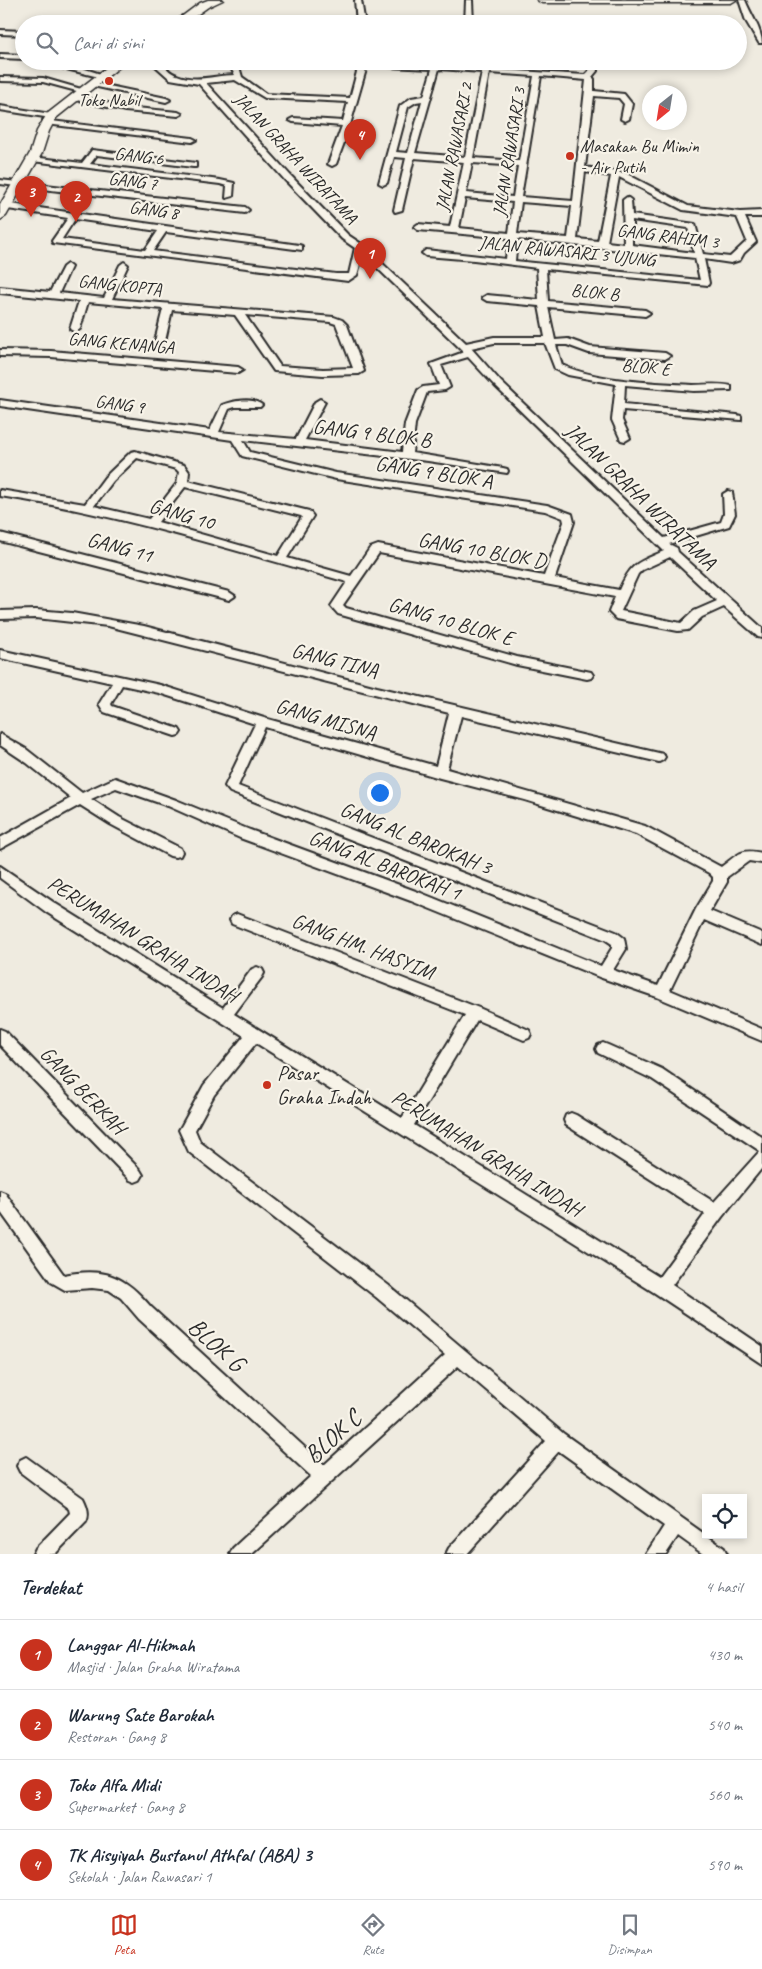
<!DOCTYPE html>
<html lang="id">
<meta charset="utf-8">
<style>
:root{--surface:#fff;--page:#f6f6f7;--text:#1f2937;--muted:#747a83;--line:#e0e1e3;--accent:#c8321e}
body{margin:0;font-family:Caveat,sans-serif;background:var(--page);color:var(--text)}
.controls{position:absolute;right:15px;bottom:15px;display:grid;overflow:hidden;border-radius:0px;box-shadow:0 2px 8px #0003}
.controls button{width:45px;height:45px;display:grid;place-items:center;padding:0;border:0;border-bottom:1px solid var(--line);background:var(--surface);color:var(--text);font:25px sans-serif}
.compass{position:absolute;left:642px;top:85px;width:45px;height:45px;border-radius:50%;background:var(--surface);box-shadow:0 2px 8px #0003;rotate:210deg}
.you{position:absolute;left:379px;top:792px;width:18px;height:18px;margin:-12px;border:4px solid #fff;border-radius:50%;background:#1a73e8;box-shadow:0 0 0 8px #1a73e833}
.badge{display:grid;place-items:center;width:32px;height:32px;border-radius:50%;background:var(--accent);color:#fff;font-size:16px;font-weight:700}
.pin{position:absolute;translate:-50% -41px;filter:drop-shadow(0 1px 2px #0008)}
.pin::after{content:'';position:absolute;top:26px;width:18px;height:15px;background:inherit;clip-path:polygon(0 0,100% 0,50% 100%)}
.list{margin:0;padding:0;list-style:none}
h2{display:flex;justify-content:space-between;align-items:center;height:65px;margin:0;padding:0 20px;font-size:21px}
h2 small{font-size:16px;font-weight:400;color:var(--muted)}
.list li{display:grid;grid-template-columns:32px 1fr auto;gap:15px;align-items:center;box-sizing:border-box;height:70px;padding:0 20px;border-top:1px solid var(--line)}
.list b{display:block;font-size:19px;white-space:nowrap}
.list p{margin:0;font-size:16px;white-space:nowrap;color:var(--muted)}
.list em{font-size:16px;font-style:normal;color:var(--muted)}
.icon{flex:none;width:28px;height:28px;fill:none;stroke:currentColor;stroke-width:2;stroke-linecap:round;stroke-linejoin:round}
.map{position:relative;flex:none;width:762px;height:1554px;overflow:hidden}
.search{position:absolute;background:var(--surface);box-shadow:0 2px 8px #0003;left:15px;right:15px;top:15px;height:55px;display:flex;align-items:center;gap:12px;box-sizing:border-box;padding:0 18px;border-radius:28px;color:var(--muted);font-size:19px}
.sheet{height:345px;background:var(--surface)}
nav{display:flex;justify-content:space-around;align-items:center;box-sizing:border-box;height:70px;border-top:1px solid var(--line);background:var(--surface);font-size:14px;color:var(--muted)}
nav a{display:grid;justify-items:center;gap:2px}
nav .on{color:var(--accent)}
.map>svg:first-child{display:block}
</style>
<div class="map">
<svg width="762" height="1554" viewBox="0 0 762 1554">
<rect width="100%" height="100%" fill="#efebe0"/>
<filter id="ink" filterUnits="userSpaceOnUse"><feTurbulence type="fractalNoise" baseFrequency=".02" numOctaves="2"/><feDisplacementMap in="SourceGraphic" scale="10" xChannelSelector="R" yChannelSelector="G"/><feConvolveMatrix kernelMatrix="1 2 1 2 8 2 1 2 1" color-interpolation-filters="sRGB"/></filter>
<g filter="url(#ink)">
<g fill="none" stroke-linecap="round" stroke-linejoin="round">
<defs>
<g id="street">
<path d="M355 0H361L365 24H357Z"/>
<path d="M466 0H472L473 24H465Z"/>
<path d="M739 0H745C750 13 762 30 762 43H759L746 21Z"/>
<path d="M182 16 198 17 209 24H200L182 20Z"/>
<path d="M0 30 24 31V35L0 34Z"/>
<path d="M0 54 24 55V59L0 58Z"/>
<path d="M51 61H60L107 76 103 78 58 67Z"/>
<path d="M150 61C165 61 165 71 177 75 197 83 215 75 235 75L232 70 233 61H241L240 70 242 77 266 94 350 98 358 68 257 63 253 61 360 64 365 62 585 75 589 71 588 64 592 62 596 64 597 71 592 77 594 79V91L624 94 632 104 629 119 625 121 621 119 624 104 619 98 594 96 585 167 625 173 688 206 740 212 762 211V217H745L756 242 744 253 740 260 731 263 704 259 709 283 708 285 546 269 548 301 645 310 650 313 645 316 548 307 555 340 568 339 590 347 665 353 670 356 665 359 589 353 567 345H556L562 365C596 381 655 383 693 385 705 385 719 383 731 386V390L694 391 625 385 624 404 737 415 741 416V420L623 410 622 420 630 438 625 441 621 440 612 420 616 384 568 375 555 369 545 343H494L471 348 501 382 664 538 721 522 724 514 723 494 728 491 732 492 735 514 729 526 669 544 677 548 678 552 762 628V638L758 637 724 607 702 617 688 630 678 631 616 619 609 612 615 597 379 553 343 605 346 608 517 657 591 672 593 675 591 678 587 679 517 665 338 614 331 606 347 582C232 550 119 514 0 496V490L85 504 105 477 131 452 135 451 184 465 189 472 188 481 309 511 313 516 287 558 351 576 370 548 378 545 544 576 564 522 563 518 545 511 336 479 242 456 232 440 0 406V400L210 430 222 405C232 401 253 397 262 405L260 407H235L229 409 219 432 296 439 315 402 320 399 325 402 305 440 402 452 405 424 418 390 423 387 439 385 431 364 464 352 363 254 357 275 348 281 53 243 52 241 68 218 1 208 0 206 4 203 299 245 302 246V250L166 232 153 251 336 274H349L355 248 342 239 284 179 199 84 170 79ZM367 66 432 69 424 96 411 98 400 106 379 183 383 185 387 183 394 157 406 158 394 210 395 212 402 210 414 158 464 162 450 227 418 224 414 227 418 230 508 238 506 259 426 250 422 253 426 256 474 260 537 268 539 300 487 295 482 298 487 301 539 306 545 337H494L466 343 363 245 348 235 290 175 206 83 235 80 265 98 348 102 343 121 293 118 289 120 293 122 342 126 328 164 332 166 336 164 348 132ZM439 69 482 72 465 157 415 153ZM489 73 534 76 519 161 473 158ZM541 76 586 80 573 201 521 197ZM422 101 408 153 396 152 408 107 416 102ZM472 163 518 166 513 197 466 193ZM585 172 611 176 598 241 577 239ZM619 177 683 210 737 217 747 241 730 257 703 254 695 224 632 215 631 200 627 197 623 200 624 244 607 242ZM465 198 513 202 509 233 459 228ZM521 202 572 206 568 238 517 234ZM75 219 158 231 145 250 62 239ZM632 220 688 228 694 253 632 245ZM517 239 695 258 700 280 515 261ZM468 357 495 386 664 551C637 563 632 562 619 590L555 578 574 522 572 514 547 505 336 473 250 452 243 440 428 461 507 473 508 471 507 469 503 468 412 453 415 424 427 392 445 390 450 387 441 365ZM137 458 176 469 179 472 177 483 149 519 94 506 113 481ZM185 487 301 516 302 517 278 556 158 522ZM670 557 717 601 694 611 681 623 621 611 638 574 642 570Z"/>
<path d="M0 77 43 78 88 91 84 93 43 82 0 81Z"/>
<path d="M90 82 166 98 170 100 166 102 93 86H90Z"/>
<path d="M72 95 125 107 178 112 182 114 178 116 125 111 72 99Z"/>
<path d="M0 106 51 114 55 116 51 118 0 110Z"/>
<path d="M43 120 192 138 196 140 192 142 46 124H43Z"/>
<path d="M92 150 196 163V167H193L97 155 90 164 220 180 234 183 233 196 226 198 227 186 220 184 32 161 28 159 32 157 82 163Z"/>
<path d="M0 180 245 207 249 210 245 213 0 184Z"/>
<path d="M124 262 128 265 112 299 334 317 342 320 347 325 364 371 359 374 323 375 274 371 235 315 172 310 165 341 160 344 155 341 163 309 88 302 80 329 75 332 70 329 79 301 0 293V287L50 292 63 267 67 264 71 267 59 293 104 298 120 265ZM245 315 330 322 336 324 353 368 323 369 280 366Z"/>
<path d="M0 350 51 351 238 367 243 370 238 373 51 357 0 356Z"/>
<path d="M0 533 229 592 235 596 229 600 0 541Z"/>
<path d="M36 610 72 613 144 626 377 687 663 754 665 757 663 760 659 762 461 716 447 769 645 826 721 867C738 855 740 848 762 853V863L749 861 727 877V882L710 911 762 933V945L704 920 670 990 762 1029V1041L657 997 599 977 411 901 240 838 168 806 116 788 91 799 119 817 180 848 182 852 180 856 175 857 170 856 110 824 80 805 0 849V838L71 798 27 763 0 745V734L26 749 82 793 115 778 176 800 250 830 421 893 601 966 612 948V944L606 940 230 792 225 786 255 724 159 693 122 685 111 704 112 706 179 729 181 732 179 735 175 736 104 712 99 704 112 683 0 658V650L160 685 264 718 436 766 449 713 108 626 36 618 0 619V611ZM265 727 440 778 525 800 636 834 709 873 713 877V881L696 909 658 986 613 970 626 949 624 938 616 932 238 786Z"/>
<path d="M0 866 56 904 223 1008 252 969 257 967 262 969 264 973 262 977 234 1014 402 1118 465 1015 232 924 230 920 232 916 237 914 242 916 479 1008 529 1030 531 1034 529 1038 524 1040 477 1020 414 1125 659 1277 705 1214 566 1125 564 1120 566 1115 571 1113 576 1115 714 1202 760 1151 652 1079 598 1053 596 1049 598 1045 603 1043 608 1045 662 1069 762 1137V1168L722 1217 672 1285 762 1346V1364L655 1293 256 1043 214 1095 195 1130 200 1142 388 1285 564 1434 724 1548 727 1554H703L678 1536 666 1554H646L664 1526 559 1451 467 1554H446L449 1548 546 1441 458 1366 252 1554H230L233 1548 311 1476 139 1319 121 1298 109 1290 92 1288 65 1290 51 1282 0 1211V1191L5 1193 64 1275C105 1267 125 1276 151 1307L324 1465 445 1355 376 1297 189 1152 179 1130 182 1125 204 1085 244 1036 46 912 0 878Z"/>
<path d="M0 1029 5 1031 140 1170 143 1175 140 1180 135 1182 130 1180 0 1045Z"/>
<path d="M26 1457 83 1498C87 1506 90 1514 86 1522L55 1554H33L36 1548 70 1513 69 1509 20 1472 17 1466 20 1460Z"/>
</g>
<path id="secondary" d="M537 0H736L731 3H542Z"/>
<g id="primary">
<path d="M208 0H223L208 7 184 24H172L200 3Z"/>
<path d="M115 61H127L56 118 49 131 42 153 6 216 0 220V205L30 153 37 131 47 114Z"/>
</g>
</defs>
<!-- street casing -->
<use href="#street" stroke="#2b2b2b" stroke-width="4"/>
<!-- secondary casing -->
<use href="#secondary" stroke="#2b2b2b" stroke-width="3"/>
<!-- primary casing -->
<use href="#primary" stroke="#2b2b2b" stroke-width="3"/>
<!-- street -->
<use href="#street" fill="#f7f3e8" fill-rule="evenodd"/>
<!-- secondary -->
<use href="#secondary" fill="#f7f3e8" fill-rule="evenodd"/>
<!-- primary -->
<use href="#primary" fill="#f7f3e8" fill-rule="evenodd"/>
</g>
</g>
<!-- markers -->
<g fill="#c8321e" stroke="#f7f3e8" stroke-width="2">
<circle cx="109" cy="81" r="5"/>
<circle cx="570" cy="156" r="5"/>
<circle cx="267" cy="1085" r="5"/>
</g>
<g text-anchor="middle" stroke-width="4.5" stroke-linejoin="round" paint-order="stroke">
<!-- far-poi labels -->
<g font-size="18" fill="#2b2b2b" stroke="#f7f3e8">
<text x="109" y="106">Toko Nabil</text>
<text x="580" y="152" text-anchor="start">Masakan Bu Mimin<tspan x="580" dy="21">- Air Putih</tspan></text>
</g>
<!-- far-street labels -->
<g font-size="18" fill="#2b2b2b" stroke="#f7f3e8">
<text transform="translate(454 147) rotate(-79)" y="6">JALAN RAWASARI 2</text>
<text transform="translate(509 152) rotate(-81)" y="6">JALAN RAWASARI 3</text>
<text transform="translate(139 156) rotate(7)" y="6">GANG 6</text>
<text transform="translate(296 158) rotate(47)" y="6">JALAN GRAHA WIRATAMA</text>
<text transform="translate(133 181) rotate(7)" y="6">GANG 7</text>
<text transform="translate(154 210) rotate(8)" y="6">GANG 8</text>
<text transform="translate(668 236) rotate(7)" y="6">GANG RAHIM 3</text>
<text transform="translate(567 251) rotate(6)" y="6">JALAN RAWASARI 3 UJUNG</text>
<text transform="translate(120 285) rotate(6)" y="6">GANG KOPTA</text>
<text transform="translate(595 292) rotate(6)" y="6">BLOK B</text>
<text transform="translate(121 343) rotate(5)" y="6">GANG KENANGA</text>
<text transform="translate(646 367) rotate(6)" y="6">BLOK E</text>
<text transform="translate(120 404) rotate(8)" y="6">GANG 9</text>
</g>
<!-- street labels -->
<g font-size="21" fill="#2b2b2b" stroke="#f7f3e8">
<text transform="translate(372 433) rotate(7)" y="7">GANG 9 BLOK B</text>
<text transform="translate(434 472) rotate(9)" y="7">GANG 9 BLOK A</text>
<text transform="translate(641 496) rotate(44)" y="7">JALAN GRAHA WIRATAMA</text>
<text transform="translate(182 514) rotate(16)" y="7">GANG 10</text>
<text transform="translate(120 547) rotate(15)" y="7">GANG 11</text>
<text transform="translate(482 550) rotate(10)" y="7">GANG 10 BLOK D</text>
<text transform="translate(451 621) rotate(16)" y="7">GANG 10 BLOK E</text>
<text transform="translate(335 660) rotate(14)" y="7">GANG TINA</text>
<text transform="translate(326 719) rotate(16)" y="7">GANG MISNA</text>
<text transform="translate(416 838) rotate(22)" y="7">GANG AL BAROKAH 3</text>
<text transform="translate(385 865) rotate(21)" y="7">GANG AL BAROKAH 1</text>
<text transform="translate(143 939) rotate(32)" y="7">PERUMAHAN GRAHA INDAH</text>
<text transform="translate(363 946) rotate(21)" y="7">GANG HM. HASYIM</text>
<text transform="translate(83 1090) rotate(46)" y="7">GANG BERKAH</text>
<text transform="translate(487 1153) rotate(32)" y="7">PERUMAHAN GRAHA INDAH</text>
</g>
<!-- poi labels -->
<g font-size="21" fill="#2b2b2b" stroke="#f7f3e8" text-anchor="start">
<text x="277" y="1080">Pasar<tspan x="277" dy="24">Graha Indah</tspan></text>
</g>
<!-- near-street labels -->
<g font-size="25" fill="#2b2b2b" stroke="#f7f3e8">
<text transform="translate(217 1344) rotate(42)" y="9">BLOK G</text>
<text transform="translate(332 1436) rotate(-42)" y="9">BLOK C</text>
</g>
</g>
</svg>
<div class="controls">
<button><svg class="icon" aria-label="locate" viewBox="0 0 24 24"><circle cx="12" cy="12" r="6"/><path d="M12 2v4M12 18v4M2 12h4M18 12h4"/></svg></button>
</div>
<svg class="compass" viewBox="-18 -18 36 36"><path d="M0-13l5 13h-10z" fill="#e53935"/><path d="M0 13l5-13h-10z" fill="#747a83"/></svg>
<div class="you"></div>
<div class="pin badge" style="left:370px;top:279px">1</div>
<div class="pin badge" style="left:76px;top:222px">2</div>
<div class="pin badge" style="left:31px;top:217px">3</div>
<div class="pin badge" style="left:360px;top:160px">4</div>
<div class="search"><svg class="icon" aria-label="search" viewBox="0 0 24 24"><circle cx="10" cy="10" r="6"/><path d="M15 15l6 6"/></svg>Cari di sini</div>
</div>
<section class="sheet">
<h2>Terdekat<small>4 hasil</small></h2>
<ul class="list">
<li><span class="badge">1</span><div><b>Langgar Al-Hikmah</b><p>Masjid · Jalan Graha Wiratama</p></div><em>430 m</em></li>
<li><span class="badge">2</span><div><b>Warung Sate Barokah</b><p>Restoran · Gang 8</p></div><em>540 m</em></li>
<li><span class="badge">3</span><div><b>Toko Alfa Midi</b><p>Supermarket · Gang 8</p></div><em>560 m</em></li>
<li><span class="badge">4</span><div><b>TK Aisyiyah Bustanul Athfal (ABA) 3</b><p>Sekolah · Jalan Rawasari 1</p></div><em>590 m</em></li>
</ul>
</section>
<nav>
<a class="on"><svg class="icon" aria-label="map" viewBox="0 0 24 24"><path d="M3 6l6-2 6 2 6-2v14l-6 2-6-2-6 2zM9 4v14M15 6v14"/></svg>Peta</a>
<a><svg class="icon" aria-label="directions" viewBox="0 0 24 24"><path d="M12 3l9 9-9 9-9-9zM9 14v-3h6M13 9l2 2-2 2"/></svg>Rute</a>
<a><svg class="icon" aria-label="saved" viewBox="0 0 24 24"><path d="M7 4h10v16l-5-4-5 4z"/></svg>Disimpan</a>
</nav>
